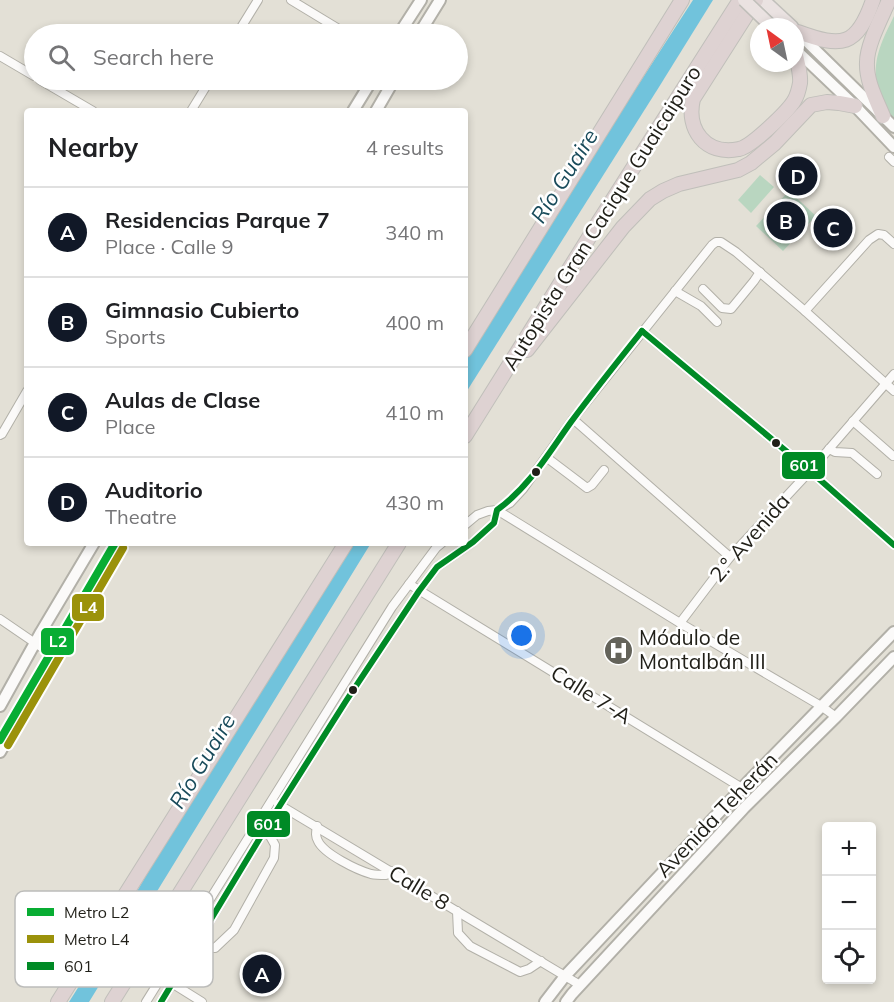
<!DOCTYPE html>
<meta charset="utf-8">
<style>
:root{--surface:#fff;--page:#f6f6f6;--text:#202124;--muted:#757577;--line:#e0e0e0;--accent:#111827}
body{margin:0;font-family:Mulish,sans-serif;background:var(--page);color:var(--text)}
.controls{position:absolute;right:18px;bottom:18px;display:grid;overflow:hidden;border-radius:6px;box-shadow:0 3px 9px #0003}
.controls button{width:54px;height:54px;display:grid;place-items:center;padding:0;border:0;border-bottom:2px solid var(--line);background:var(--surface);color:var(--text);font:30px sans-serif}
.compass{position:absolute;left:750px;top:18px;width:54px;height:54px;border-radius:50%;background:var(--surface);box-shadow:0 3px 9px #0003;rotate:327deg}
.you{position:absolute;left:522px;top:636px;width:21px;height:21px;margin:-15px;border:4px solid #fff;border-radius:50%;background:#1a73e8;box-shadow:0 0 0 9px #1a73e833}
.badge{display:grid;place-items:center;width:39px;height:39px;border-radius:50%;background:var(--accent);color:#fff;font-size:20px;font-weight:700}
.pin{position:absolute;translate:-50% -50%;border:3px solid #fff;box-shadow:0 2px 6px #0006}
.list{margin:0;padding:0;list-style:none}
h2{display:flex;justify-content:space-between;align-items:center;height:78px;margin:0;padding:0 24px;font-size:26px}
h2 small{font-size:20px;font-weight:400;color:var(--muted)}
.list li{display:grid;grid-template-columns:39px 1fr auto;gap:18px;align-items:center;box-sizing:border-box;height:90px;padding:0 24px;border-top:2px solid var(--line)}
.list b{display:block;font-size:22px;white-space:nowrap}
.list p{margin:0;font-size:20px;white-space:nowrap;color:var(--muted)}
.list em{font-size:20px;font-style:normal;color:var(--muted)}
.icon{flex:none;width:33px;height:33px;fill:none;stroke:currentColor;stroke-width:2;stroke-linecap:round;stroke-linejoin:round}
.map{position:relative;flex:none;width:894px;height:1002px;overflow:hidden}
.search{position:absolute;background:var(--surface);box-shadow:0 3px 9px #0003;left:24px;top:24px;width:444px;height:66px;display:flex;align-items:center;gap:15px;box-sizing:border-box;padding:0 21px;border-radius:33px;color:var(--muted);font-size:22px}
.panel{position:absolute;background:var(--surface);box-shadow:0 3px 9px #0003;left:24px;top:108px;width:444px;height:438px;border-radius:6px}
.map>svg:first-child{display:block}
</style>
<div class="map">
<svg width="894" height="1002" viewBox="0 0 894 1002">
<rect width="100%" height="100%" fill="#e3e0d6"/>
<!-- green -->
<g fill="#b9d6c0">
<path d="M894 16V127C888 113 880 98 877 83 872 58 884 37 894 16Z"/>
<path d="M760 175 774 187 751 213 738 200Z"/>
<path d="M789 191 816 216 783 251 756 226Z"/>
</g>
<!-- water -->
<g fill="#71c3dc">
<path d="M693 0H713L659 87 465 394V359L611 127Z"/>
<path d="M349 543H371L89 1002H69L117 926 170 834Z"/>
</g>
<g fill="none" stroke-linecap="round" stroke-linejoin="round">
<defs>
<g id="street">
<path d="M291 0 347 34"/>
<path d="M237 34 258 0"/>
<path d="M0 56 34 76"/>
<path d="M40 80 93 111"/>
<path d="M191 111 210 80"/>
<path d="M889 157 894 162"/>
<path d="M703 289 722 308 731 309 754 281 760 272"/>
<path d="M675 291 701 306 717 322"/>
<path d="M805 311 869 240 878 234 884 235 894 244"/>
<path d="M642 331 810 471 894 545"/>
<path d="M573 419 730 557"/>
<path d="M853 421 893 456"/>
<path d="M0 435 2 434 27 391"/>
<path d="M829 449 835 452 852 453 877 474"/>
<path d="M546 457 587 488 592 485 604 470"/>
<path d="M497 510 680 623 821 706 836 717"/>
<path d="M465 525 477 515 488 511 497 510 510 503 523 489 573 419 712 245 716 242H721L736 252 805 311 894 391"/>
<path d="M409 584 742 788"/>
<path d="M0 619 54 656"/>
<path d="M680 623 730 557 810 471 894 374"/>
<path d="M278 804 580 985"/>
<path d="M317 826C316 832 315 836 318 841 324 854 357 870 371 874 376 875 381 875 386 875L391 871"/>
<path d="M457 911 458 933 470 946 520 972 529 969 541 961"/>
<path d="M194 947 215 948 234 930 274 858 275 845 266 829"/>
<path d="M162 977 202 1002"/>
<path d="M146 1002 392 607 436 548 442 543"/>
<path d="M161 1002 272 818 346 701 419 591 437 567 473 542 494 523 497 510"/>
</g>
<g id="secondary">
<path d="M798 33 894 127"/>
<path d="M399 34 421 0"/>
<path d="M419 34 440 0"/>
<path d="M795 49 855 106 894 147"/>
<path d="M353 111 372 80"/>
<path d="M376 111 394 80"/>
<path d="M0 706 41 632 94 543"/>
<path d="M0 752 118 543"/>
<path d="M545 1002 565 976 742 788 894 632"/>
<path d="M566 1002 572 994 744 808 836 717 894 657"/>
</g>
<path id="primary" d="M763 0 792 27"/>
<g id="highway">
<path d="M756 0 693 99C686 129 705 156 739 149 751 147 787 112 794 101 797 96 799 89 800 83 801 73 797 61 795 51"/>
<path d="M798 32C842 48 857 47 873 0"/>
<path d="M883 116C876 99 866 81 867 62 867 44 882 17 889 0"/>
<path d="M465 350 682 0"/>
<path d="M527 350 623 227 650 199 663 191 679 184 738 170 751 163 775 143 811 105 827 102 839 103 855 106"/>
<path d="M465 436 598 223 740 0"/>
<path d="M58 1002 346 543"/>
<path d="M112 1002 399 543"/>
</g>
</defs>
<!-- street casing -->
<use href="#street" stroke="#b2b0a8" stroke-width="10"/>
<!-- secondary casing -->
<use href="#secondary" stroke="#b2b0a8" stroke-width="14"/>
<!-- primary casing -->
<use href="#primary" stroke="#c0bfba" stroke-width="15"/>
<!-- highway casing -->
<use href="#highway" stroke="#c0bfba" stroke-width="16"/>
<!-- street -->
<use href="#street" stroke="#fbfaf9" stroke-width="8"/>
<!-- secondary -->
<use href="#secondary" stroke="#fbfaf9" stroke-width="10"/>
<!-- primary -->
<use href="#primary" stroke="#eae2e1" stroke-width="12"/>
<!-- highway -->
<use href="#highway" stroke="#ded2d2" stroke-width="14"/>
<defs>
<path id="primary-bridge" d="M744 0 772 27"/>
</defs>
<!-- primary-bridge casing -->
<use href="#primary-bridge" stroke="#c0bfba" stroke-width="15" stroke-linecap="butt"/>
<!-- primary-bridge -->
<use href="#primary-bridge" stroke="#eae2e1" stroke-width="12"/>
<defs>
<g id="bus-1">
<path d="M642 331 810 471 894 545"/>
<path d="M161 1002 272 818 346 701 419 591 437 567 473 542 494 523 497 510C529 487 548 454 571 422 594 391 618 361 642 331"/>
</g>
</defs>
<!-- bus-1 casing -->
<use href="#bus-1" stroke="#fff" stroke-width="10"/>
<!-- bus-1 -->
<use href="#bus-1" stroke="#008a26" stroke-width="6"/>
<defs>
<path id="metro-1" d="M0 740 115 543"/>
<path id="metro-2" d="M8 745 123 548"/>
</defs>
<!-- metro-1 casing -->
<use href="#metro-1" stroke="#fff" stroke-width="12"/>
<!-- metro-2 casing -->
<use href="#metro-2" stroke="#fff" stroke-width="12"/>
<!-- metro-1 -->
<use href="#metro-1" stroke="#08ad33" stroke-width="8"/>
<!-- metro-2 -->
<use href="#metro-2" stroke="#9b920b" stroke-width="8"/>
</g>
<!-- icons -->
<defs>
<symbol id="hospital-disc" viewBox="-11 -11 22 22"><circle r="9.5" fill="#64635a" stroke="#fff"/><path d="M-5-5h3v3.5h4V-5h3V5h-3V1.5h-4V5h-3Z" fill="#fff"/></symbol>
</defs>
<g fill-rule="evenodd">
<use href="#hospital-disc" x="602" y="634" width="33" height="33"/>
</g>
<!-- markers -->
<g fill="#201f18" stroke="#fff" stroke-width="2">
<circle cx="776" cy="443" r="5"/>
<circle cx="536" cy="472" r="5"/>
<circle cx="353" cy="690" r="5"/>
</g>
<g text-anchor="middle" stroke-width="5" stroke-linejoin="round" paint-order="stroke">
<!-- street labels -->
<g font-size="21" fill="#201f18" stroke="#fff">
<text transform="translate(602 218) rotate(-58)" y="7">Autopista Gran Cacique Guaicaipuro</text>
<text transform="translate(750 538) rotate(-49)" y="7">2.° Avenida</text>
<text transform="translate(591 695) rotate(32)" y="7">Calle 7-A</text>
<text transform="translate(717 815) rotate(-46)" y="7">Avenida Teherán</text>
<text transform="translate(419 888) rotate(31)" y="7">Calle 8</text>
</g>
<!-- poi labels -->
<g font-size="21" fill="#201f18" stroke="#fff" text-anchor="start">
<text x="639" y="645">Módulo de<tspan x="639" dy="24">Montalbán III</tspan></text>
</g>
<!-- water labels -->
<g font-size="22" font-style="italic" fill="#194b5b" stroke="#fff">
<text transform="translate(564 176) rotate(-58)" y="8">Río Guaire</text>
<text transform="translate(202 761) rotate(-59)" y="8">Río Guaire</text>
</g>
</g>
<!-- legend -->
<rect x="15" y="891" width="198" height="96" rx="9" fill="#fff" stroke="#bcbcba" stroke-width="1.5"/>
<rect x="27" y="908" width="27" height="8" fill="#08ad33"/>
<rect x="27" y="935" width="27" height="8" fill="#9b920b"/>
<rect x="27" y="962" width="27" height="8" fill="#008a26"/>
<g font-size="16" fill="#201f18">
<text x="64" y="918">Metro L2</text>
<text x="64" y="945">Metro L4</text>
<text x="64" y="972">601</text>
</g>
<g stroke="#fff" stroke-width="2">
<rect x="781" y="451" width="45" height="29" rx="6" fill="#008a26"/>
<rect x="71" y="593" width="34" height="29" rx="6" fill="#9b920b"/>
<rect x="40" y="627" width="35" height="29" rx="6" fill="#08ad33"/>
<rect x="246" y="810" width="45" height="28" rx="6" fill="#008a26"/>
</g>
<g font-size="16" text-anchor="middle" font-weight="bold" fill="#fff">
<text x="804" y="471">601</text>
<text x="88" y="613">L4</text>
<text x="58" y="647">L2</text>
<text x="268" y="830">601</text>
</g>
</svg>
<div class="controls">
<button>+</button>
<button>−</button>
<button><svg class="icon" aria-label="locate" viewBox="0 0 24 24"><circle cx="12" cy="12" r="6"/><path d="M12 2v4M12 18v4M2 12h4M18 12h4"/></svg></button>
</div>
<svg class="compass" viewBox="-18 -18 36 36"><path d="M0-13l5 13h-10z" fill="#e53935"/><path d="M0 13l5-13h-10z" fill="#757577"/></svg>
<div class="you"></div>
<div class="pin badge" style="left:262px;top:974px">A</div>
<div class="pin badge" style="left:786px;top:221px">B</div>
<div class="pin badge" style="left:833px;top:228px">C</div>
<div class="pin badge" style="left:798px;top:176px">D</div>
<div class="search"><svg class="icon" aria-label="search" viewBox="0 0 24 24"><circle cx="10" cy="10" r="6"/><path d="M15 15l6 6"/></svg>Search here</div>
<section class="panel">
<h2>Nearby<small>4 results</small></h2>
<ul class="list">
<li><span class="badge">A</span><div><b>Residencias Parque 7</b><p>Place · Calle 9</p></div><em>340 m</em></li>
<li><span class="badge">B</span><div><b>Gimnasio Cubierto</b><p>Sports</p></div><em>400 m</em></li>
<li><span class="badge">C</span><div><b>Aulas de Clase</b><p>Place</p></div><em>410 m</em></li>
<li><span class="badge">D</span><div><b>Auditorio</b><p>Theatre</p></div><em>430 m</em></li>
</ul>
</section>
</div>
